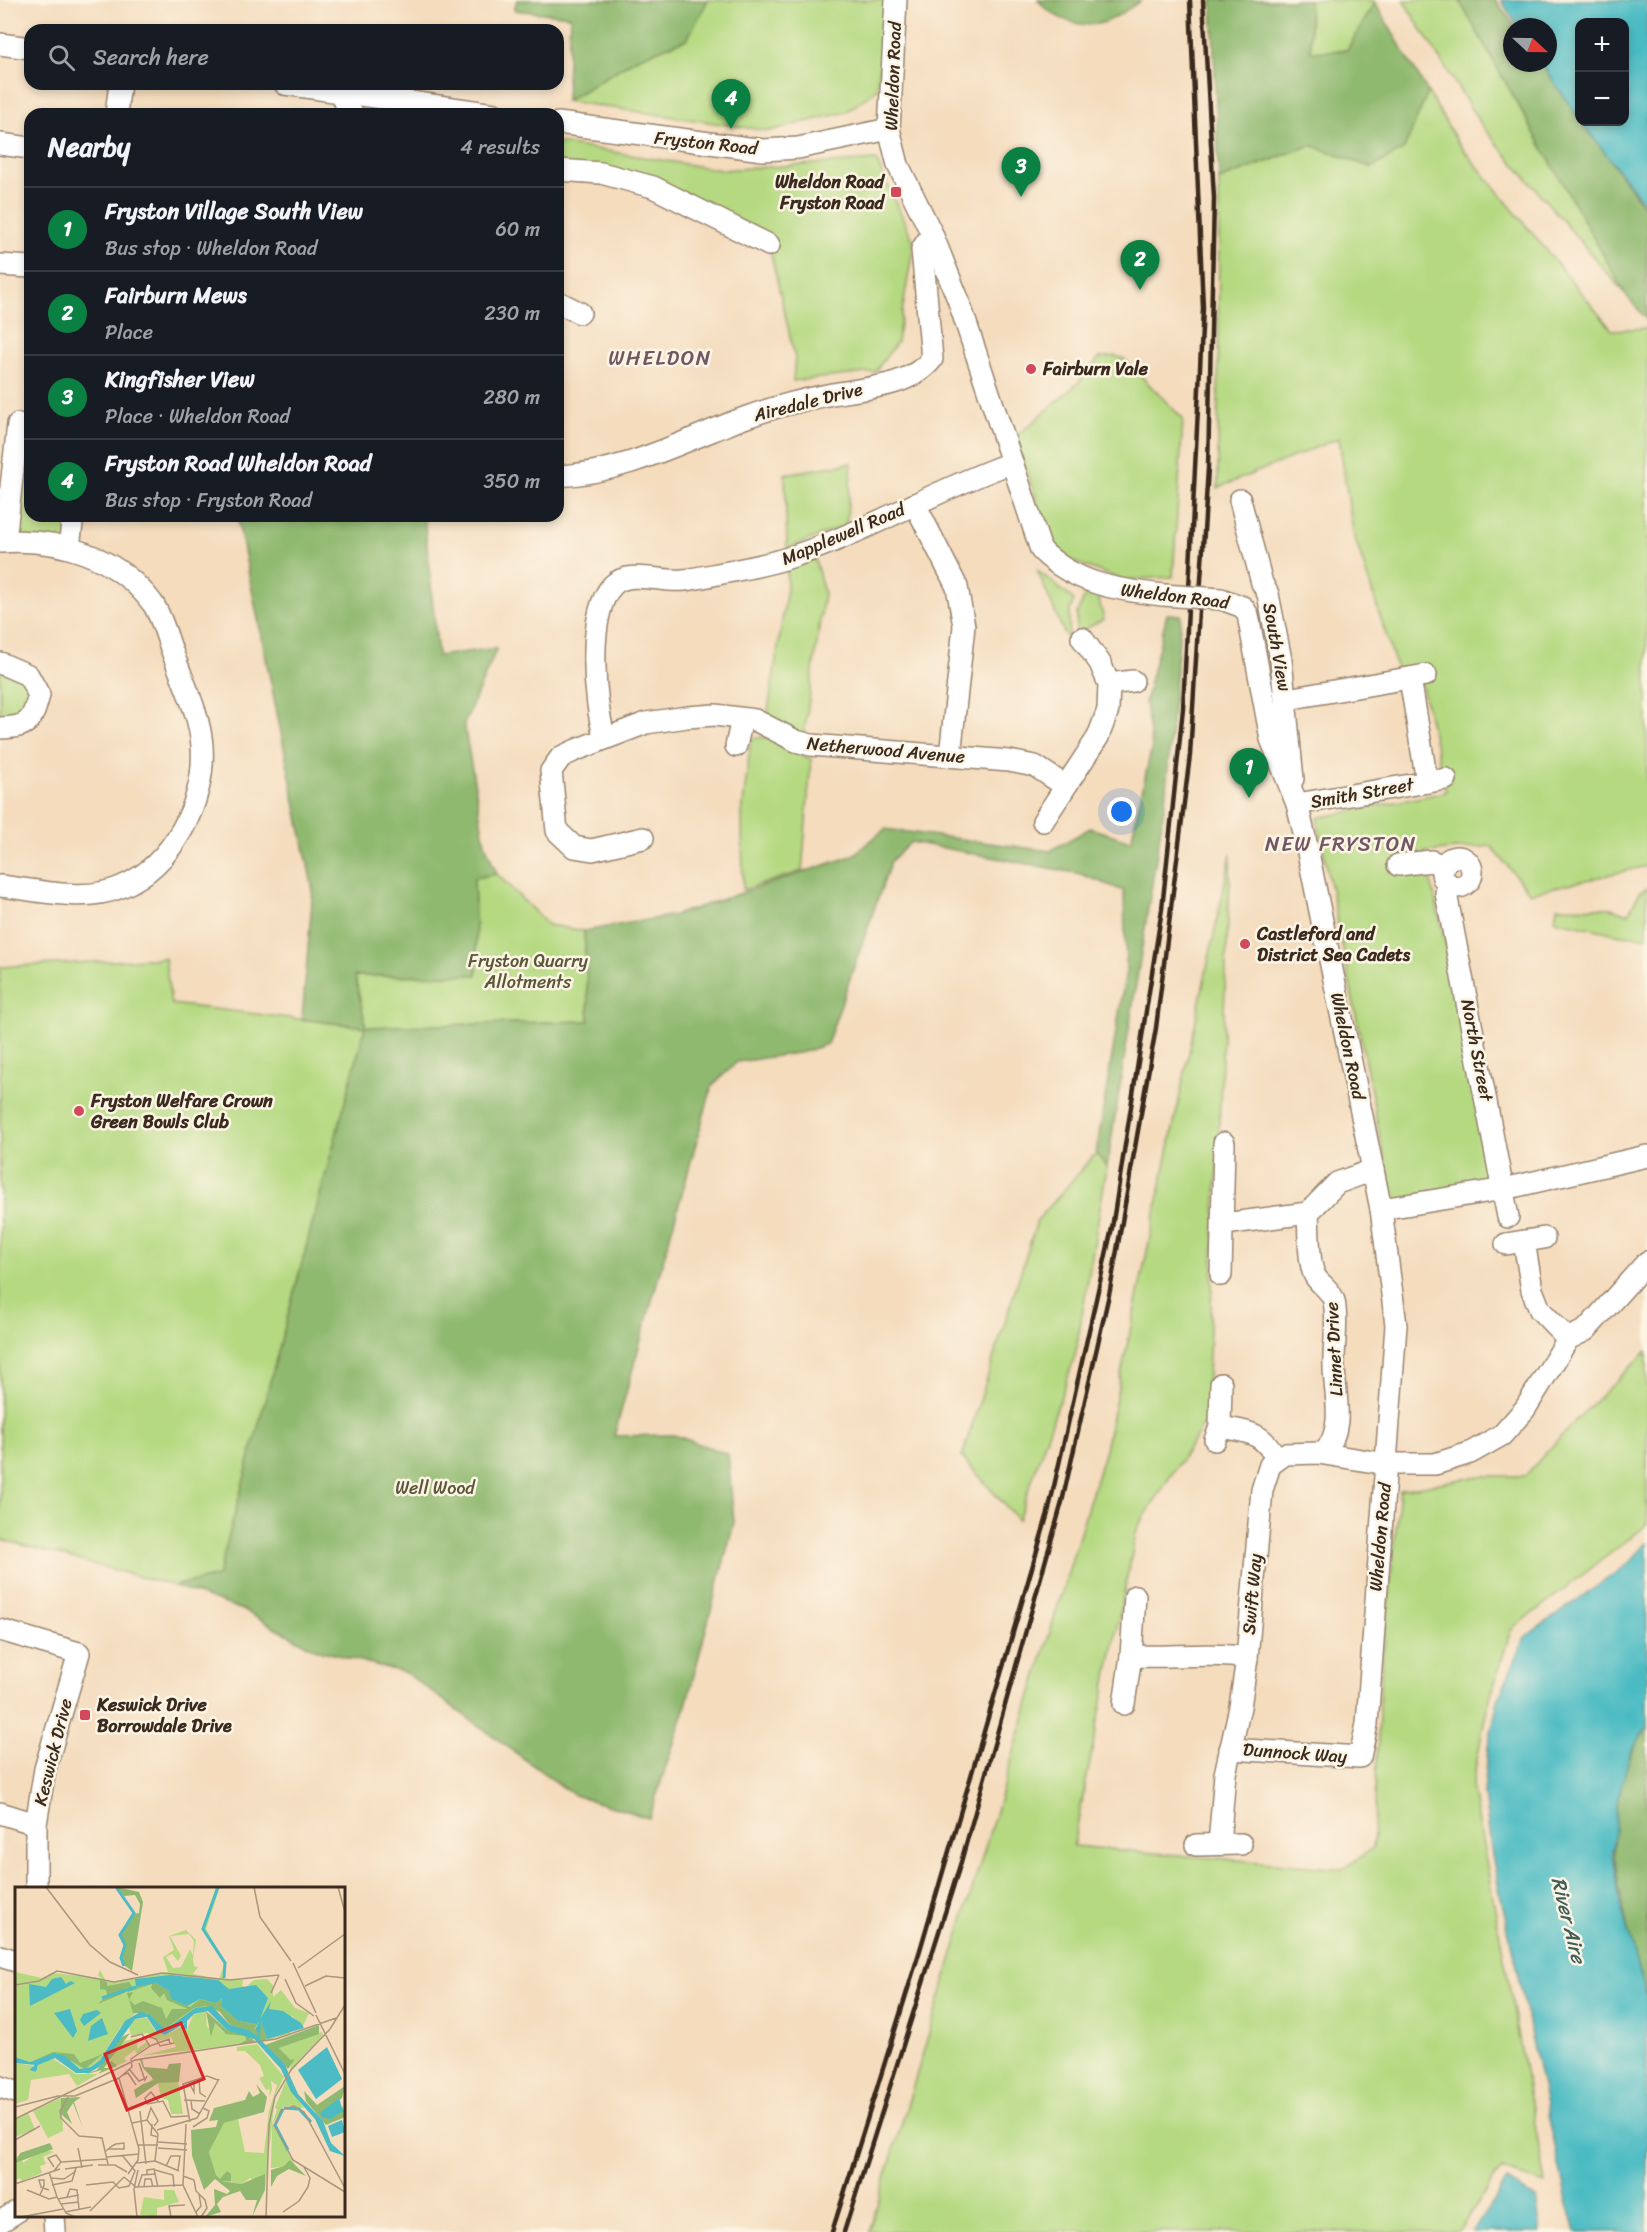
<!DOCTYPE html>
<meta charset="utf-8">
<style>
:root{--surface:#171b24;--page:#242831;--text:#f1f3f6;--muted:#9ea1a6;--line:#363941;--accent:#0b8043}
body{margin:0;font-family:Sriracha,sans-serif;background:var(--page);color:var(--text)}
.controls{position:absolute;right:18px;top:18px;display:grid;overflow:hidden;border-radius:12px;box-shadow:0 3px 9px #0003}
.controls button{width:54px;height:54px;display:grid;place-items:center;padding:0;border:0;border-bottom:2px solid var(--line);background:var(--surface);color:var(--text);font:30px sans-serif}
.compass{position:absolute;left:1503px;top:18px;width:54px;height:54px;border-radius:50%;background:var(--surface);box-shadow:0 3px 9px #0003;rotate:112deg}
.you{position:absolute;left:1122px;top:812px;width:21px;height:21px;margin:-15px;border:4px solid #fff;border-radius:50%;background:#1a73e8;box-shadow:0 0 0 9px #1a73e833}
.badge{display:grid;place-items:center;width:39px;height:39px;border-radius:50%;background:var(--accent);color:#fff;font-size:20px;font-weight:700}
.pin{position:absolute;translate:-50% -50px;filter:drop-shadow(0 2px 3px #0008)}
.pin::after{content:'';position:absolute;top:32px;width:21px;height:18px;background:inherit;clip-path:polygon(0 0,100% 0,50% 100%)}
.list{margin:0;padding:0;list-style:none}
h2{display:flex;justify-content:space-between;align-items:center;height:78px;margin:0;padding:0 24px;font-size:26px}
h2 small{font-size:20px;font-weight:400;color:var(--muted)}
.list li{display:grid;grid-template-columns:39px 1fr auto;gap:18px;align-items:center;box-sizing:border-box;height:84px;padding:0 24px;border-top:2px solid var(--line)}
.list b{display:block;font-size:22px;white-space:nowrap}
.list p{margin:0;font-size:20px;white-space:nowrap;color:var(--muted)}
.list em{font-size:20px;font-style:normal;color:var(--muted)}
.icon{flex:none;width:33px;height:33px;fill:none;stroke:currentColor;stroke-width:2;stroke-linecap:round;stroke-linejoin:round}
.map{position:relative;flex:none;width:1647px;height:2232px;overflow:hidden}
.search{position:absolute;background:var(--surface);box-shadow:0 3px 9px #0003;left:24px;top:24px;width:540px;height:66px;display:flex;align-items:center;gap:15px;box-sizing:border-box;padding:0 21px;border-radius:18px;color:var(--muted);font-size:22px}
.panel{position:absolute;background:var(--surface);box-shadow:0 3px 9px #0003;left:24px;top:108px;width:540px;height:414px;border-radius:18px}
.map>svg:first-child{display:block}
</style>
<div class="map">
<svg width="1647" height="2232" viewBox="0 0 1647 2232">
<rect width="100%" height="100%" fill="#fcf5e5"/>
<filter id="ink" filterUnits="userSpaceOnUse"><feTurbulence type="fractalNoise" baseFrequency=".0167" numOctaves="2"/><feDisplacementMap in="SourceGraphic" scale="12" xChannelSelector="R" yChannelSelector="G"/><feConvolveMatrix kernelMatrix="1 2 1 2 8 2 1 2 1" color-interpolation-filters="sRGB"/></filter>
<filter id="wash" filterUnits="userSpaceOnUse"><feTurbulence type="fractalNoise" baseFrequency=".008" numOctaves="4" result="noise"/><feDisplacementMap in="SourceGraphic" scale="24" xChannelSelector="R" yChannelSelector="G"/><feGaussianBlur stdDeviation="1.35" result="paint"/><feColorMatrix in="noise" values="0 0 0 0 0 0 0 0 0 0 0 0 0 0 0 0 0 1.4 0 .05"/><feComposite in="paint" operator="in"/></filter>
<g filter="url(#wash)">
<rect width="100%" height="100%" fill="#f4dcbd"/>
<!-- green -->
<g fill="#b5d981" stroke="#788250" stroke-width="1.5">
<path d="M708 0H887L877 89 846 112 769 131 566 101 637 58 687 39Z"/>
<path d="M1309 0H1373L1375 3 1347 50 1311 52Z"/>
<path d="M1403 0H1459L1626 295 1482 126Z"/>
<path d="M1428 92 1458 143 1612 330 1647 328V866L1530 893 1491 846 1424 852 1504 1189 1394 1207 1317 818 1446 792 1418 668 1397 669 1353 532 1339 438 1218 488 1219 180 1311 145 1372 168 1404 149Z"/>
<path d="M558 143 721 170 876 160 914 242 897 342 875 372 793 381 795 358 769 245 653 187 558 170Z"/>
<path d="M1115 356 1124 359 1183 419 1173 577 1123 580 1071 561 1050 539 1015 438 1078 383 1099 358Z"/>
<path d="M18 424 30 426V516H73L69 547 5 541Z"/>
<path d="M852 463 846 525 787 549 785 474Z"/>
<path d="M815 559 824 593 804 735 767 718 787 588V570Z"/>
<path d="M1037 570 1074 600 1070 610 1068 642Z"/>
<path d="M1088 590 1101 596 1099 601 1104 619 1076 634 1077 613Z"/>
<path d="M0 663 28 675 33 717 0 728Z"/>
<path d="M763 737 811 759 802 871 743 890 742 813 751 739Z"/>
<path d="M1231 854 1206 1421 1137 1528 1073 1846 1343 1869 1373 1848 1381 1673 1400 1490 1479 1476H1525L1575 1421 1647 1351V1525L1511 1630 1486 1712 1472 1786 1546 2184 1501 2169 1458 2232H869L1105 1450Z"/>
<path d="M497 874 548 925 584 931 589 1021 366 1027 218 1577 174 1586 0 1539V967L165 958 171 1004 365 1027 354 976 477 975 474 878Z"/>
<path d="M1647 888V937L1620 935 1555 920 1557 907 1611 908 1628 914 1640 892Z"/>
<path d="M1096 1153 1107 1167 1075 1356 1018 1520 962 1457 1037 1221Z"/>
</g>
<!-- forest -->
<g fill="#90b96f" stroke="#667246" stroke-width="1.5">
<path d="M517 0H708L687 39 637 58 566 101 570 16 514 10Z"/>
<path d="M1038 0H1142C1130 7 1118 17 1105 22 1082 30 1053 19 1038 0Z"/>
<path d="M1212 0H1309L1311 52 1347 50 1375 3 1428 92 1404 149 1372 168 1311 145 1219 180Z"/>
<path d="M1459 0H1496L1515 27H1512V63H1541L1579 117 1580 122H1583L1647 211V320L1626 295Z"/>
<path d="M237 516H424L438 656 497 648 464 724 485 844 497 874 474 878 477 975 355 976 366 1027 589 1021 584 931 675 915 852 856 885 829 1050 851 1090 828 1131 841 1152 746 1145 702 1167 614 1181 615 1165 802 1107 1167 1096 1153 1126 971 1124 891 1081 874 911 842 891 861 827 1044 804 1052 737 1062 712 1086 614 1436 674 1435 728 1454 734 1523 685 1709 649 1818 574 1795 406 1673 315 1649 243 1610 174 1586 218 1576 365 1027 302 1019 313 890Z"/>
<path d="M1647 1727V1997C1621 1908 1589 1811 1647 1727Z"/>
</g>
<!-- water -->
<g fill="#4cbbc3" stroke="#447270" stroke-width="1.5">
<path d="M1501 0H1647V207L1581 122H1624V22H1580L1579 119 1541 63H1548V27H1518Z"/>
<path d="M1647 1543V1727L1630 1754 1625 1773 1617 1804 1613 1852 1620 1903 1647 1997V2232H1576L1566 2197 1492 1856 1484 1794 1488 1746 1498 1700 1525 1637 1627 1565Z"/>
<path d="M1507 2181 1536 2199 1541 2232H1472Z"/>
</g>
</g>
<g filter="url(#ink)">
<g fill="none" stroke-linecap="round" stroke-linejoin="round">
<defs>
<g id="minor">
<path d="M896 0 889 129 898 165 932 234 958 299 1041 550C1075 584 1117 590 1163 595"/>
<path d="M0 44 30 48"/>
<path d="M285 84 494 114"/>
<path d="M338 91 353 114"/>
<path d="M116 114 120 84"/>
<path d="M558 123 763 150 798 148 889 129"/>
<path d="M0 144 30 148"/>
<path d="M558 170 601 173 653 187 769 245"/>
<path d="M0 265 30 267"/>
<path d="M558 302 580 313"/>
<path d="M558 476C625 473 682 441 744 418 773 407 802 400 832 394 865 388 910 387 932 359L922 249 932 234"/>
<path d="M1240 500 1262 583 1268 594 1281 660 1293 779"/>
<path d="M915 504 957 587 964 626 950 756"/>
<path d="M5 541 18 424 30 426"/>
<path d="M0 542C57 537 118 556 153 604 163 619 168 642 175 659 185 686 200 716 202 746 206 801 173 865 121 887 84 903 39 890 0 886"/>
<path d="M69 547 73 516"/>
<path d="M1221 599 1243 607 1248 615 1271 739 1297 804 1304 833 1381 1209 1504 1189 1647 1156"/>
<path d="M0 663 28 675 39 695C32 722 29 727 0 728"/>
<path d="M1410 678 1427 782"/>
<path d="M1109 684 1133 681"/>
<path d="M1287 699 1426 675"/>
<path d="M605 738C594 704 586 612 613 585 630 569 663 583 684 580 700 578 716 574 733 571 753 567 774 563 794 556 869 531 937 489 1011 463"/>
<path d="M736 746 742 719"/>
<path d="M1297 804 1446 779"/>
<path d="M1043 821 1098 737 1108 710 1109 684 1100 663 1082 638"/>
<path d="M643 838 592 850 574 847 557 831 551 771 561 757 576 750 646 723 687 717 715 715 755 720 796 741 811 745 1009 761 1035 766 1064 785"/>
<circle cx="1457" cy="872" r="15"/>
<path d="M1398 865 1431 861 1444 866"/>
<path d="M1448 883 1446 893 1508 1217"/>
<path d="M1308 1213C1309 1228 1308 1264 1315 1276 1321 1286 1330 1288 1334 1301 1338 1320 1334 1341 1334 1361 1333 1392 1347 1426 1324 1453"/>
<path d="M1224 1224 1308 1213 1337 1183 1373 1170"/>
<path d="M1524 1241 1532 1290 1540 1310 1568 1339"/>
<path d="M1506 1244 1544 1238"/>
<path d="M1221 1275 1224 1143"/>
<path d="M1220 1427C1247 1432 1262 1431 1276 1458"/>
<path d="M1215 1440 1220 1427 1221 1384"/>
<path d="M0 1630 79 1653 45 1769 36 1824V1888"/>
<path d="M1131 1656 1135 1596"/>
<path d="M1124 1704 1131 1656C1171 1658 1207 1652 1247 1658"/>
<path d="M1230 1749 1360 1757 1367 1724 1396 1325 1381 1209"/>
<path d="M0 1813 36 1824"/>
<path d="M1219 1844 1225 1774 1240 1707 1247 1658 1262 1490 1270 1465 1285 1454 1318 1453 1387 1464H1435L1470 1453 1502 1435 1525 1409 1568 1339 1586 1330 1647 1262"/>
<path d="M1196 1845 1241 1844"/>
<path d="M0 1956 16 1961"/>
<path d="M0 2087 16 2092"/>
<path d="M54 2216 55 2232"/>
<path d="M0 2222 16 2212"/>
</g>
</defs>
<!-- minor casing -->
<use href="#minor" stroke="#98836e" stroke-width="24"/>
<!-- minor -->
<use href="#minor" stroke="#fff" stroke-width="21"/>
<!-- rail -->
<g stroke="#3b2a1e" stroke-width="4.5">
<path d="M832 2232 920 1950 1048 1513 1112 1228 1162 909 1183 709 1203 308 1190 0"/>
<path d="M844 2232 961 1862 1062 1502 1110 1290 1156 1028 1190 755 1208 468 1214 198 1203 0"/>
</g>
<defs>
<path id="minor-bridge" d="M1163 595 1221 599"/>
</defs>
<!-- minor-bridge casing -->
<use href="#minor-bridge" stroke="#98836e" stroke-width="24" stroke-linecap="butt"/>
<!-- minor-bridge -->
<use href="#minor-bridge" stroke="#fff" stroke-width="21"/>
</g>
</g>
<!-- markers -->
<g fill="#d1495b" stroke="#fcf5e5" stroke-width="2">
<rect x="890" y="186" width="12" height="12" rx="3"/>
<circle cx="1031" cy="369" r="6"/>
<circle cx="1245" cy="944" r="6"/>
<circle cx="79" cy="1111" r="6"/>
<rect x="79" y="1709" width="12" height="12" rx="3"/>
</g>
<g text-anchor="middle" stroke-width="5" stroke-linejoin="round" paint-order="stroke">
<!-- street labels -->
<g font-size="18" fill="#3b2a1e" stroke="#fcf5e5">
<text transform="translate(893 76) rotate(-88)" y="6">Wheldon Road</text>
<text transform="translate(706 143) rotate(6)" y="6">Fryston Road</text>
<text transform="translate(808 402) rotate(-14)" y="6">Airedale Drive</text>
<text transform="translate(843 534) rotate(-23)" y="6">Mapplewell Road</text>
<text transform="translate(1175 596) rotate(7)" y="6">Wheldon Road</text>
<text transform="translate(1277 647) rotate(80)" y="6">South View</text>
<text transform="translate(886 750) rotate(5)" y="6">Netherwood Avenue</text>
<text transform="translate(1362 793) rotate(-10)" y="6">Smith Street</text>
<text transform="translate(1348 1046) rotate(78)" y="6">Wheldon Road</text>
<text transform="translate(1477 1050) rotate(79)" y="6">North Street</text>
<text transform="translate(1334 1349) rotate(-93)" y="6">Linnet Drive</text>
<text transform="translate(1380 1537) rotate(-85)" y="6">Wheldon Road</text>
<text transform="translate(1252 1594) rotate(-85)" y="6">Swift Way</text>
<text transform="translate(53 1752) rotate(-76)" y="6">Keswick Drive</text>
<text transform="translate(1295 1753) rotate(4)" y="6">Dunnock Way</text>
</g>
<!-- poi labels -->
<g font-size="18" font-weight="bold" fill="#3b2a1e" stroke="#fcf5e5" text-anchor="start">
<text x="884" y="188" text-anchor="end">Wheldon Road<tspan x="884" dy="21">Fryston Road</tspan></text>
<text x="1043" y="375">Fairburn Vale</text>
<text x="1257" y="940">Castleford and<tspan x="1257" dy="21">District Sea Cadets</tspan></text>
<text x="91" y="1107">Fryston Welfare Crown<tspan x="91" dy="21">Green Bowls Club</tspan></text>
<text x="97" y="1711">Keswick Drive<tspan x="97" dy="21">Borrowdale Drive</tspan></text>
</g>
<!-- park labels -->
<g font-size="18" fill="#5a5637" stroke="#fcf5e5">
<text x="528" y="967">Fryston Quarry<tspan x="528" dy="21">Allotments</tspan></text>
<text x="435" y="1494">Well Wood</text>
</g>
<!-- water labels -->
<g font-size="20" font-style="italic" fill="#415d58" stroke="#fcf5e5">
<text transform="translate(1569 1920) rotate(76)" y="7">River Aire</text>
</g>
<!-- quarter labels -->
<g font-size="21" letter-spacing="1.5" fill="#715763" stroke="#fcf5e5">
<text x="660" y="365">WHELDON</text>
<text x="1341" y="851">NEW FRYSTON</text>
</g>
</g>
<!-- overview -->
<g transform="translate(15 1887)">
<rect width="330" height="330" fill="#f4dcbd"/>
<path d="M201 0H205L191 42 211 77 209 92 228 93 227 99 231 100 239 93 252 92 258 98V110L266 103 280 121 294 126 288 139 276 128 275 147 246 154 239 147 217 139 205 125 180 121 155 141 122 125 106 139 85 173 76 180 67 183 50 169 15 175 0 170V85L27 91 19 95 37 86 87 91 83 89 85 83 91 94 101 95 153 85 148 70 159 63 154 49 171 43 181 53 178 72 179 79 183 80 178 87 204 92 210 76 187 42ZM174 47 179 54 178 69 175 62 166 80 158 81 151 70 157 67 163 74 166 69 155 49ZM191 124 192 140 196 142 200 136 208 145 230 149 231 153 222 158 125 169 161 160 156 150 144 154 132 146 116 149 114 138 120 132 132 131 142 146 150 148 166 140 172 143 178 128ZM307 145 308 148 275 183 277 174 264 161ZM123 151 122 162 132 155 134 158 122 167 120 163 109 171 112 174 102 179 96 173 105 155ZM242 157 269 190 260 208 250 303 235 291 226 297 206 294 201 288 194 265 209 236 223 232 230 265 249 266 254 224 262 198 256 194 257 203 254 210 255 202 251 203 244 191 249 189 245 178 230 164H222V160ZM37 171 61 187H83L62 199 54 187 16 193 13 213 0 217V176L20 179 14 183 21 185 23 178ZM139 189 143 196 163 194 168 227H156L153 213 146 211 143 197 135 194ZM271 194 289 221 269 219 258 236 280 278 256 281 257 238 262 223 260 220ZM46 211 48 244 33 251 18 224ZM13 226 20 242 0 250V233ZM29 262 39 265 28 270 31 277 25 279 27 286 7 294 5 291 0 293V270L6 268 8 276ZM149 303H159L164 315 142 321V330L125 328 129 310 149 313Z" fill="#b5d981" fill-rule="evenodd"/>
<path d="M102 0 124 5 128 15 117 84 106 76 110 58 104 47 118 27 124 26 125 17 120 8 109 9ZM85 93 92 95V99L114 95 118 101 140 95 154 104 156 112 175 120 185 112 201 116 207 111 206 119 223 134 241 137 239 143 247 135 252 153 303 137 247 154 234 143 215 138 204 124 191 119 179 121 148 143 132 126H118L112 106 118 105 114 113 120 118 128 114 147 121 151 132 157 122H173L152 113 149 106 145 111 136 101 137 97 113 105 112 100 109 106 83 117 92 108 91 103 85 102ZM191 124 212 143 230 146 241 155 222 158 231 153 230 149 211 147 200 136 196 150ZM304 138V147L264 161 276 173 280 172 273 182 250 158ZM115 146 89 181H93L96 173 102 179 83 187 87 183 68 188 82 183 105 151ZM38 165 59 167 65 176 88 167 70 182 42 166 16 175ZM137 169 127 172 129 180 152 182 154 177 166 176 164 195 143 196 121 211 119 203 128 197 139 193 142 196 128 181 125 173 117 174ZM241 197 252 210 249 225 209 236 194 265 201 288 205 292 212 284 216 287V294H206L226 297 250 287V303L237 330 242 313H231L225 304 208 310 202 317 206 325 190 330 200 318 199 302 212 307 215 304 200 292 189 303 177 269 176 243 201 240 203 233 194 234 199 221 230 213 234 204 238 210 245 206ZM330 199 327 211 307 225H325L328 219 330 230 311 238 291 214 289 204 302 218ZM66 210 59 215 68 241 58 216 52 225 57 237 46 227V211ZM35 256 38 262 0 276 5 266ZM275 273 291 289 274 282 262 289 256 300V283L269 279Z" fill="#90b96f"/>
<path d="M155 88 203 93 214 102 241 98 253 111 245 132 256 114 254 122 268 124 286 136 289 141 252 152 246 134 245 152 270 178 283 207 308 234 316 256 330 269 315 264 300 232 276 205 266 182 239 152 212 143 193 124 179 127 172 134V142L166 141 170 136 150 148 142 145 132 130 120 132 87 178 74 186H61L40 171 23 178 21 185 14 183 20 178 0 176V170L15 175 40 166 50 169 65 182 76 180 85 173 110 134 125 125 134 127 150 143 180 121 197 119 215 138 234 143 243 150 241 141 245 133 239 142 241 137 223 134 206 119 207 111 201 116 185 112 172 119 156 112 154 104 141 96 121 100 120 92ZM46 90 51 97 55 94 60 96 15 119 14 97 31 100 37 92ZM55 122 62 144 58 151 39 126ZM82 123 86 126 69 139 65 133 68 127ZM87 131 93 147 73 154 76 139ZM312 160 327 192 301 212 283 183ZM324 211 328 224 316 232 307 230 305 226ZM327 233 330 245 317 250 313 239Z" fill="#4cbbc3"/>
<path fill="none" stroke="#4cbbc3" stroke-width="3" d="M101 0 119 26 105 48 110 58 106 71 109 79M203 0 188 42 210 76 209 91M87 111 121 100M269 221 284 222 296 235M268 222 260 238 273 263"/>
<path fill="none" stroke="#aa957d" stroke-width="1.5" d="M31 0 75 58 95 75 123 88M239 0 245 30 276 74M323 0 330 25M278 76 301 126M283 81 330 47M270 92 281 116 299 129M0 98 24 94 42 84 99 95 147 86 215 93 264 88M290 99 311 89 330 91M256 106 264 88M301 128 330 187M131 149 141 152 145 159 159 156M135 159 154 152 155 157M124 176 130 193 132 189M114 182 124 194 129 192M108 188 113 186 121 198M104 191 124 262 123 273 113 287M184 192 185 206 191 210M174 196 179 205V194M53 210 45 224 46 231 64 249 87 251 93 277M169 213 190 214M176 213 177 222 185 227M132 217 148 214 156 230 173 229M132 217 130 211 136 205 144 215M0 220 43 209H60L104 191 117 180 116 172 135 159 127 147 116 150M125 224 131 277M0 232 120 173 261 152 321 131M132 233 136 221 143 234 139 239M175 235 168 197 192 189 203 193M117 236 132 233 143 247 140 274 121 276M137 237 136 248 143 250M171 237 168 298 183 330M178 240 192 231 194 224 188 221M142 243 182 231 204 192M0 253 25 239M143 255 172 257M123 258H143M63 261 67 281M143 261 172 263M91 264 97 259 101 257 109 256V262H94M92 270 124 267M140 274 164 284M83 278H100L112 285M151 279 156 269H165L163 283M39 280 33 271 41 268 46 275M50 282 78 278M140 283 158 288 159 300M39 284 46 275 92 272M34 285 42 310 51 326 60 330M132 287V283L139 282 143 300M168 289 179 293 181 304 190 313 192 321 186 330M109 290 121 300 168 298M35 291 49 292 61 284M0 297 45 282M37 298 57 294 61 281M71 298 98 295 104 301 114 299 120 284 107 268M123 300 127 288 141 287M129 300 130 292H136L138 300M330 301 289 225 279 219 266 223 260 239 278 273 330 305M12 303 34 312 42 310M25 308 28 301 29 298V293H24L26 300 28 301 34 303M52 310 55 302 62 303 64 322M43 312 64 308M46 317 64 315M75 324 109 290M50 325 76 320M181 325 186 319 184 307M268 325 284 314 293 300 295 291 289 280M6 330 48 322M122 330 119 302 123 283M156 330 154 319 170 318M251 330 254 237 260 210 276 183 315 142 330 118"/>
<path fill="#d62828" fill-opacity="0.15" stroke="#d62828" stroke-width="3" d="M166 136 189 192 112 223 90 167Z"/>
<rect width="330" height="330" fill="none" stroke="#3b2a1e" stroke-width="3"/>
</g>
</svg>
<div class="controls">
<button>+</button>
<button>−</button>
</div>
<svg class="compass" viewBox="-18 -18 36 36"><path d="M0-13l5 13h-10z" fill="#e53935"/><path d="M0 13l5-13h-10z" fill="#9ea1a6"/></svg>
<div class="you"></div>
<div class="pin badge" style="left:1249px;top:798px">1</div>
<div class="pin badge" style="left:1140px;top:290px">2</div>
<div class="pin badge" style="left:1021px;top:197px">3</div>
<div class="pin badge" style="left:731px;top:129px">4</div>
<div class="search"><svg class="icon" aria-label="search" viewBox="0 0 24 24"><circle cx="10" cy="10" r="6"/><path d="M15 15l6 6"/></svg>Search here</div>
<section class="panel">
<h2>Nearby<small>4 results</small></h2>
<ul class="list">
<li><span class="badge">1</span><div><b>Fryston Village South View</b><p>Bus stop · Wheldon Road</p></div><em>60 m</em></li>
<li><span class="badge">2</span><div><b>Fairburn Mews</b><p>Place</p></div><em>230 m</em></li>
<li><span class="badge">3</span><div><b>Kingfisher View</b><p>Place · Wheldon Road</p></div><em>280 m</em></li>
<li><span class="badge">4</span><div><b>Fryston Road Wheldon Road</b><p>Bus stop · Fryston Road</p></div><em>350 m</em></li>
</ul>
</section>
</div>
